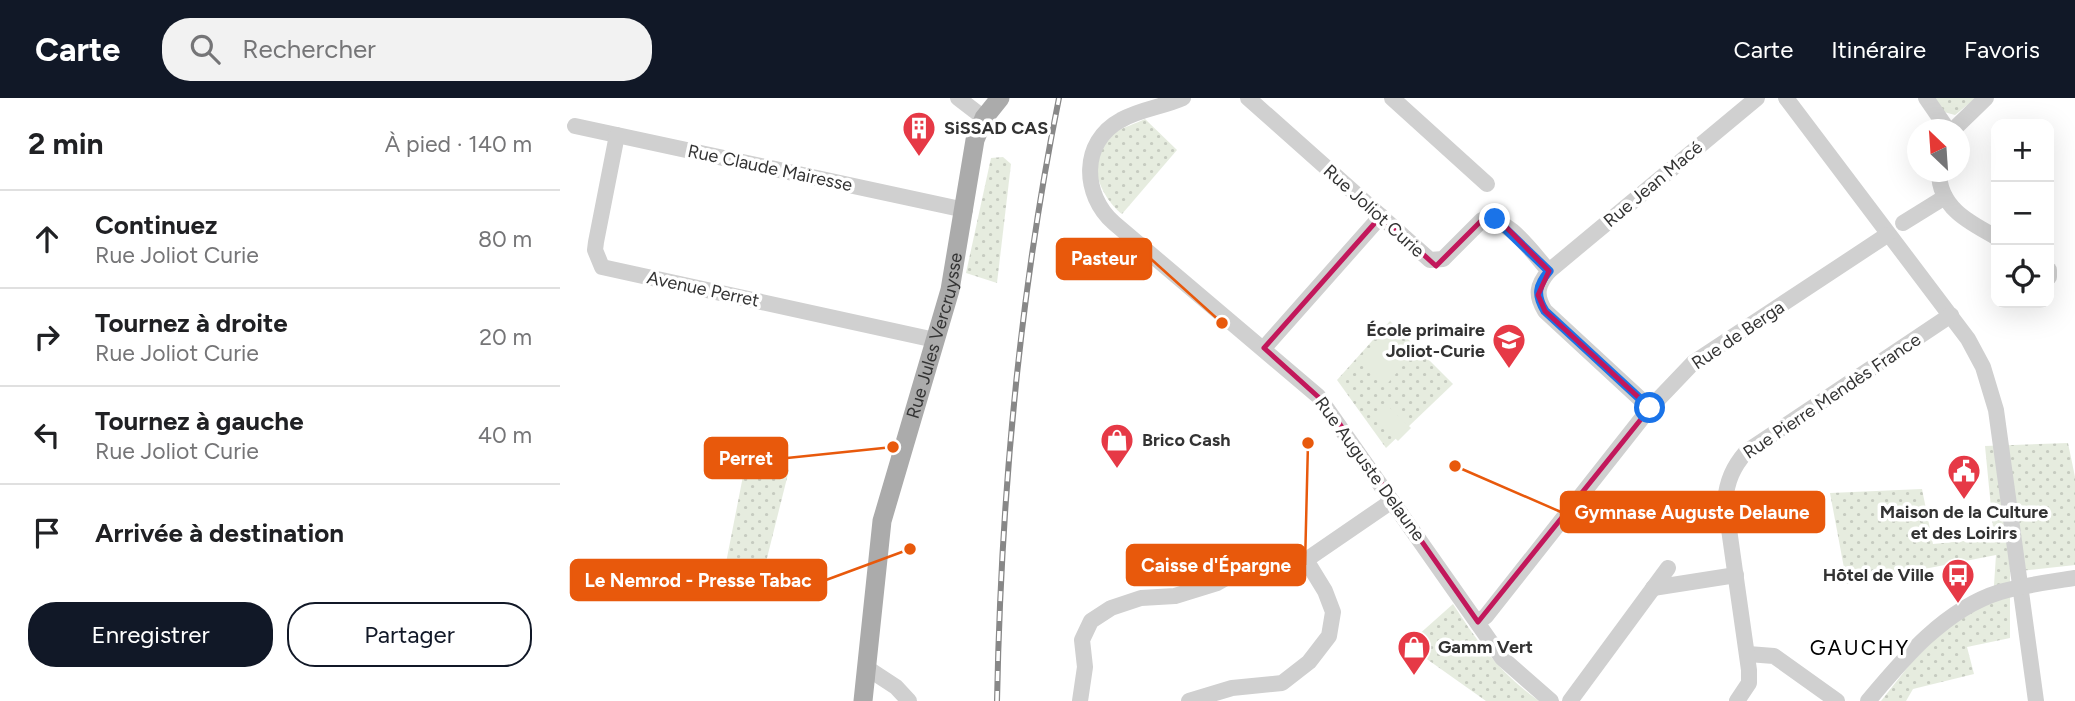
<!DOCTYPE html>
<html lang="fr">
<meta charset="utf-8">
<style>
:root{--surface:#fff;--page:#f2f2f2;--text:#202124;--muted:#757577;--line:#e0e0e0;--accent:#111827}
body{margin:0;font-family:Figtree,sans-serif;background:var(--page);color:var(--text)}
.controls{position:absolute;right:21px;top:21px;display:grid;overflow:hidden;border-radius:14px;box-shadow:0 7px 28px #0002}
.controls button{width:63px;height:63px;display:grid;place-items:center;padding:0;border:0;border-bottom:2px solid var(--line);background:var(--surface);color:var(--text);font:35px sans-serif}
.compass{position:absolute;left:1347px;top:21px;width:63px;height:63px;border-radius:50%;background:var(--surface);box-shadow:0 7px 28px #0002;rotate:335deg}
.stop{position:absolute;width:21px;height:21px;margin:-16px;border:5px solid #1a73e8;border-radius:50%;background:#fff}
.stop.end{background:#1a73e8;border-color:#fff;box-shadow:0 2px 7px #0008}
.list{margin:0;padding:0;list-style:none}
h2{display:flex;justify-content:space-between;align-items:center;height:91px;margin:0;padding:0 28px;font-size:30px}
h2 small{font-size:23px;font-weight:400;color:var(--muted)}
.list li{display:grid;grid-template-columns:46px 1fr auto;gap:21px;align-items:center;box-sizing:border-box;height:98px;padding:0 28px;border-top:2px solid var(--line)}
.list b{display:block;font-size:26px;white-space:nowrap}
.list p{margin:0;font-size:23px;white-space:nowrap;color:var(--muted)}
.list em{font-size:23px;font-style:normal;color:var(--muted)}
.actions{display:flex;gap:14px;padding:21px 28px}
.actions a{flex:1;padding:16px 0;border:2px solid var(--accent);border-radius:28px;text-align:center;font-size:24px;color:var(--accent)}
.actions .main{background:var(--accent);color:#fff}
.icon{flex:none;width:38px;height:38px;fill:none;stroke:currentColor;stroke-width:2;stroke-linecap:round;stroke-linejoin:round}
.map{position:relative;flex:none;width:1515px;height:603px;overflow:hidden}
header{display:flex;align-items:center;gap:42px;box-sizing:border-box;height:98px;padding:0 35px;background:var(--accent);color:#fff}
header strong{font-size:33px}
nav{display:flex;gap:38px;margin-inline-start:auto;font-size:24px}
.search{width:490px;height:63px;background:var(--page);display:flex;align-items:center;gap:18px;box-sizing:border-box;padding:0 24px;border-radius:28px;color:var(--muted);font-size:26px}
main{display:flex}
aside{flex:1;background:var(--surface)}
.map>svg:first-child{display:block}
</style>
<header>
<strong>Carte</strong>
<div class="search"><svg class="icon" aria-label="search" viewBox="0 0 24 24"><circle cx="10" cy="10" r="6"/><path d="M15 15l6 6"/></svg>Rechercher</div>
<nav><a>Carte</a><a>Itinéraire</a><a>Favoris</a></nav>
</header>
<main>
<aside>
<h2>2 min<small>À pied · 140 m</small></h2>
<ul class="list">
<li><svg class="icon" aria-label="ahead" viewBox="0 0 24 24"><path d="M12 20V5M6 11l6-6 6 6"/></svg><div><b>Continuez</b><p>Rue Joliot Curie</p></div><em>80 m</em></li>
<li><svg class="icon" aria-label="right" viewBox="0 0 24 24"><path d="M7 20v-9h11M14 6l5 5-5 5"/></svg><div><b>Tournez à droite</b><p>Rue Joliot Curie</p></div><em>20 m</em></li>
<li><svg class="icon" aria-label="left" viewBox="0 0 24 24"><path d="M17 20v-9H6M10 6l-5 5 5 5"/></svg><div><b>Tournez à gauche</b><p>Rue Joliot Curie</p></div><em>40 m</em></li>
<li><svg class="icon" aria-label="arrive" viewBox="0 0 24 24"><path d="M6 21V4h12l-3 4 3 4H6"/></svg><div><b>Arrivée à destination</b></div></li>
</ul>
<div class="actions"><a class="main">Enregistrer</a><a>Partager</a></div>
</aside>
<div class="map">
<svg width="1515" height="603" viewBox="0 0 1515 603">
<defs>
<pattern id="green-dots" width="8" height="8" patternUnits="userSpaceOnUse" patternTransform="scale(1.75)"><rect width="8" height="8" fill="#e6ecdf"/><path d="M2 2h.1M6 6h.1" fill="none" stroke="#c6cbc0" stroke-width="1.8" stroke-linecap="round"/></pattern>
</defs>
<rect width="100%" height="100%" fill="#fff"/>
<!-- green -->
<g fill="url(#green-dots)">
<path d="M1374 0H1416L1395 17 1384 14Z"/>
<path d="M585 21 617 52 562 116C539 97 522 57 554 35 563 29 575 26 585 21Z"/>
<path d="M443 59 451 66 437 185 406 175 431 60Z"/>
<path d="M830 223 893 286 826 350 777 282Z"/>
<path d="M174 345 217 356V368L229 372 201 484 164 475 183 378 169 374Z"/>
<path d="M1508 345 1515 379V467L1450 474V540L1407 549 1414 576 1353 591 1346 603H1321L1351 565 1386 530 1433 502 1436 457 1287 486 1270 395 1362 391 1373 446 1434 440 1425 348Z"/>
<path d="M893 506C918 545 941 576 979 603H926L847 547Z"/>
</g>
<!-- pitch -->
<g fill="#e6ecdf">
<path d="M824 234 852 257 828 285 800 262Z"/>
<path d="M825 305 851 330 838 343 812 318Z"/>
</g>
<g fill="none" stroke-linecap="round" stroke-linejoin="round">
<!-- minor -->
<g stroke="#d0d0d0" stroke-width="16">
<path d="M398 0 424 20"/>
<path d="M623 0C603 9 580 11 561 22 520 44 522 97 554 125L758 298 942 560 991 603"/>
<path d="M688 0 870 162 883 161 922 122C947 116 974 157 989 173 977 187 975 197 985 213L1090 310"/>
<path d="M832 0 927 86"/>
<path d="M1226 0 1408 241 1423 269 1436 312 1476 603"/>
<path d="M1366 0 1388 32"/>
<path d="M15 28 405 112"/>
<path d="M1393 32 1426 0"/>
<path d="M57 37 36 144 35 152 42 169 375 242"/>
<path d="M1379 74C1379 109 1408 124 1436 139"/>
<path d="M1343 125 1385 99"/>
<path d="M1489 172V179"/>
<path d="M989 173 1197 0"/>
<path d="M704 250 821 118"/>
<path d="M1093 490 1176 477"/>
<path d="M918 524 926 518 1090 310 1133 265 1327 137"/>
<path d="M1188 556 1214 558 1277 603"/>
<path d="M307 570 336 589 349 603"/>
<path d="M520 603 525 569 522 542 531 523 551 510 581 500 615 498 657 485 689 467 718 460 746 462 832 403"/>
<path d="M629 603 672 590 722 585 749 564 769 538 773 514 765 493 746 462"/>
<path d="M1010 603 1108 470"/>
<path d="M1177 603 1189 585V572L1165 403C1167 383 1173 369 1186 354L1391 217"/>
<path d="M1308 603C1344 560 1385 511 1440 494 1464 487 1490 484 1515 480"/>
</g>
<!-- major -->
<path stroke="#ababab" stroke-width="19" id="s1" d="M303 603 322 423 390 192 415 42 424 20 440 0"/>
<defs>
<path id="rail" d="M437 603C441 401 459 198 499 0"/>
</defs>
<!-- rail casing -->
<use href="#rail" stroke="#888" stroke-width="6"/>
<!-- rail -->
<use href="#rail" stroke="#fff" stroke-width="3.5" stroke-dasharray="10" stroke-linecap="butt"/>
</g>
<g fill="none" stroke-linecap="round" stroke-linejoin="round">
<!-- route -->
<path stroke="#1a73e8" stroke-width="9" d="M935 121 989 173C977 187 975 197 985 213L1090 310"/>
</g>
<!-- marked area -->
<path fill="none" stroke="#c2185b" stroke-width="5" stroke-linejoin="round" d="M821 118 876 168 922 122 942 125 989 173 978 197 985 213 1090 310 918 524 765 305 704 250Z"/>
<!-- icons -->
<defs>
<symbol id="building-pin" viewBox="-11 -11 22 30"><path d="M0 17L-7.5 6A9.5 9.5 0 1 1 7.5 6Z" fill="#e63946" stroke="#fff"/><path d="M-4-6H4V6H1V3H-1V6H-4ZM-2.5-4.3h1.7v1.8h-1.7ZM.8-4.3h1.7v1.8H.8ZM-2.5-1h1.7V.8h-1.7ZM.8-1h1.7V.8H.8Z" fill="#fff"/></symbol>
<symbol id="school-pin" viewBox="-11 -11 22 30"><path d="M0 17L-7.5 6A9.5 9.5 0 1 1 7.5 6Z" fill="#e63946" stroke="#fff"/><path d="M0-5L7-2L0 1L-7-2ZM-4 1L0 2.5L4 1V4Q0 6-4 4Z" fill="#fff"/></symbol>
<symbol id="shop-pin" viewBox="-11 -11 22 30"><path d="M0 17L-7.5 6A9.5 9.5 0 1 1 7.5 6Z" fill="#e63946" stroke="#fff"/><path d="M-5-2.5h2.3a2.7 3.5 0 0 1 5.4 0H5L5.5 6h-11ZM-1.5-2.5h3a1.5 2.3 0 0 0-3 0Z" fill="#fff"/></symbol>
<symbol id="civic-pin" viewBox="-11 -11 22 30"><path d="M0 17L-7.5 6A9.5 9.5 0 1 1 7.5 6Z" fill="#e63946" stroke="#fff"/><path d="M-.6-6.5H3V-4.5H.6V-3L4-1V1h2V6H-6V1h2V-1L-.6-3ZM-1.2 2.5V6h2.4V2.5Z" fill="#fff"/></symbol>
<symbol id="bus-pin" viewBox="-11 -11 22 30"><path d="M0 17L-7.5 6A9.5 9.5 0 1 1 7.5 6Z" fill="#e63946" stroke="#fff"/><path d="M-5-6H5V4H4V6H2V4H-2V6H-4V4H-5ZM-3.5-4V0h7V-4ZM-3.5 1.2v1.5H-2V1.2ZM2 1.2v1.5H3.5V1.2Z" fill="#fff"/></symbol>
</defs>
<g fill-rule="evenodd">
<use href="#building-pin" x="340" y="11" width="38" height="52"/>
<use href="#school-pin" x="930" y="223" width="38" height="52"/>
<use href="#shop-pin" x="538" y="323" width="38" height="52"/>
<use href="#civic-pin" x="1385" y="354" width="38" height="52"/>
<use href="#bus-pin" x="1379" y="458" width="38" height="52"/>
<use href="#shop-pin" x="835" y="530" width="38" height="52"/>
</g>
<g text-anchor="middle" stroke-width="7" stroke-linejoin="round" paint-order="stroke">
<!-- poi labels -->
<g font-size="18" font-weight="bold" fill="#333" stroke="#fff" text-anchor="start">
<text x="384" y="36">SiSSAD CAS</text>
<text x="925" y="238" text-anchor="end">École primaire<tspan x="925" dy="21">Joliot-Curie</tspan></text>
<text x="582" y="348">Brico Cash</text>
<text x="1404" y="420" text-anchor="middle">Maison de la Culture<tspan x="1404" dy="21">et des Loirirs</tspan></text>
<text x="1374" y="483" text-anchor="end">Hôtel de Ville</text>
<text x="878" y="555">Gamm Vert</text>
</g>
<!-- street labels -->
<g font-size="18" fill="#333" stroke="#fff">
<text transform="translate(210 70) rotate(12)" y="6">Rue Claude Mairesse</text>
<text transform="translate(1093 86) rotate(-40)" y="6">Rue Jean Macé</text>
<text transform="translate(814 113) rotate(42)" y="6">Rue Joliot Curie</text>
<text transform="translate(143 191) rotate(12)" y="6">Avenue Perret</text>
<text dy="6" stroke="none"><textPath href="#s1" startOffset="374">Rue Jules Vercruysse</textPath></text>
<text transform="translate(1178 237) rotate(-34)" y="6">Rue de Berga</text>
<text transform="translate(1272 298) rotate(-34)" y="6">Rue Pierre Mendès France</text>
<text transform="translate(810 371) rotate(54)" y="6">Rue Auguste Delaune</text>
</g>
<!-- quarter labels -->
<g font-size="21" letter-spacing="2" fill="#000" stroke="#fff">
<text x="1300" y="557">GAUCHY</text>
</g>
</g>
<!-- callouts -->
<path fill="none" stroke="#e8590c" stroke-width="2.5" d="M662 225L591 161M333 349L227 360M895 368L1001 414M748 345L745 467M350 451L266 482"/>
<g fill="#e8590c" stroke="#fff" stroke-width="2.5">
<circle cx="662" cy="225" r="7"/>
<circle cx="333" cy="349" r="7"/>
<circle cx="895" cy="368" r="7"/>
<circle cx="748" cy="345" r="7"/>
<circle cx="350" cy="451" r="7"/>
</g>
<g fill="#e8590c" stroke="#e8590c" stroke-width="2.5">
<rect x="497" y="141" width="94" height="40" rx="7"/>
<rect x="145" y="340" width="82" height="40" rx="7"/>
<rect x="1001" y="394" width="263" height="40" rx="7"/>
<rect x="567" y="447" width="178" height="40" rx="7"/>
<rect x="11" y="462" width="255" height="40" rx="7"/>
</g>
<g font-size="19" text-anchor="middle" font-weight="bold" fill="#fff">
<text x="544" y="167">Pasteur</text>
<text x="186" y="367">Perret</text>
<text x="1132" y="421">Gymnase Auguste Delaune</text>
<text x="656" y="474">Caisse d'Épargne</text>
<text x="138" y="489">Le Nemrod - Presse Tabac</text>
</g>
</svg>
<div class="controls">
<button>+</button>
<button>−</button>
<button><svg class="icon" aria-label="locate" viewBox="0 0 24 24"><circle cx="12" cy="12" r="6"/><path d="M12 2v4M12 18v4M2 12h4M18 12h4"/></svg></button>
</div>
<svg class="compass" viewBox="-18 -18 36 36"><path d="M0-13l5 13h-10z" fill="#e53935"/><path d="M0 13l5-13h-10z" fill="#757577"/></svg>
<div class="stop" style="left:1090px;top:310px"></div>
<div class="stop end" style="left:935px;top:121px"></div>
</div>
</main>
